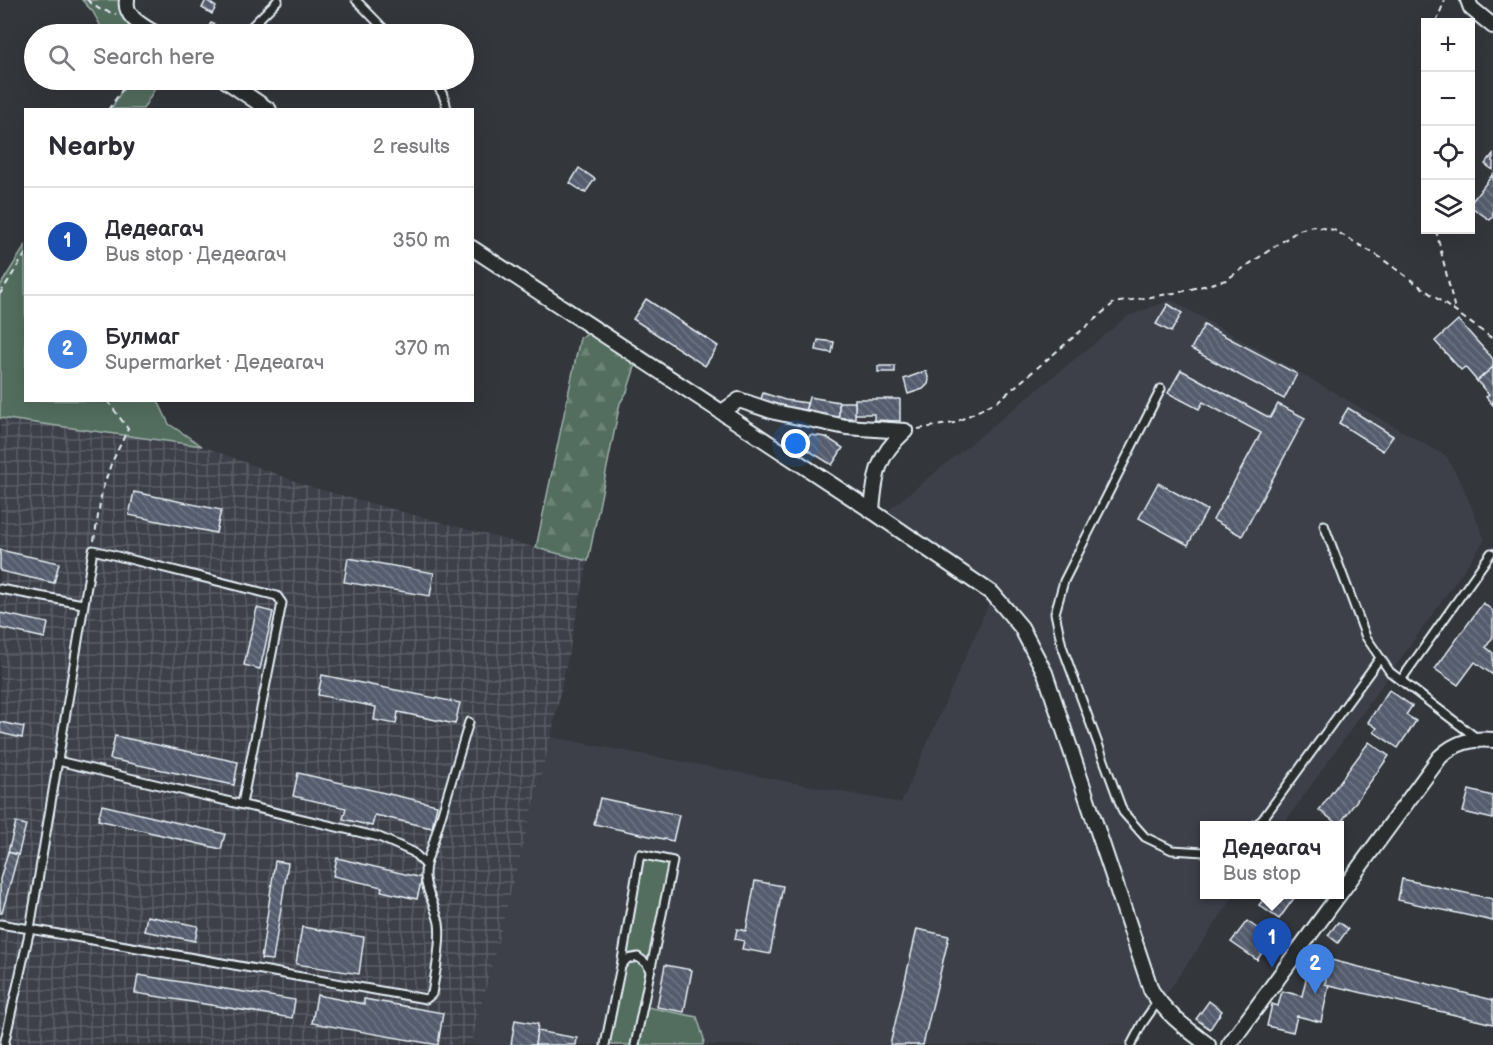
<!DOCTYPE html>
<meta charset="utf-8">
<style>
:root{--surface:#fff;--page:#f7f7f7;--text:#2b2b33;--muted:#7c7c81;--line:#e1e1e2;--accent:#db2777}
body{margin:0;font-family:"Balsamiq Sans",sans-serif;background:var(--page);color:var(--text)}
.controls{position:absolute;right:18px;top:18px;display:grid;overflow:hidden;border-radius:0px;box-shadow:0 6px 24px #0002}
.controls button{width:54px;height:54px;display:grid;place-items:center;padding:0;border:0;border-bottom:2px solid var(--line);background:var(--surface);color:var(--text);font:30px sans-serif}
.you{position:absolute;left:796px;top:444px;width:21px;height:21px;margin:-15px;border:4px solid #fff;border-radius:50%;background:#1a73e8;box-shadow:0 0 0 9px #1a73e833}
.badge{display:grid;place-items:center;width:39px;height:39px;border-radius:50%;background:var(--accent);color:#fff;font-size:20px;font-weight:700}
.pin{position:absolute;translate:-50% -50px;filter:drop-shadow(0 2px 3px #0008)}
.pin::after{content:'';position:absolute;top:32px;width:21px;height:18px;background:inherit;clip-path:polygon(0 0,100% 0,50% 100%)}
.popup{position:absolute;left:1200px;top:821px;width:144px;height:78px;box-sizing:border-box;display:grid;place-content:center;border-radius:0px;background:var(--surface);filter:drop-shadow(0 2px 4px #0005);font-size:20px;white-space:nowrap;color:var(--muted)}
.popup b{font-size:22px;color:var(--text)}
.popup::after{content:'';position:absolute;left:50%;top:100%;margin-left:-12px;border:12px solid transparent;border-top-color:var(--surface)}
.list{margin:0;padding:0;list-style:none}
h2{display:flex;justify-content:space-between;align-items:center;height:78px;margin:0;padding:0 24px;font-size:26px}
h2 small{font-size:20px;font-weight:400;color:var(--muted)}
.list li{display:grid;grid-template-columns:39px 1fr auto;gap:18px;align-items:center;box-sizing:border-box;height:108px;padding:0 24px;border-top:2px solid var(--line)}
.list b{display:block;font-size:22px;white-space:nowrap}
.list p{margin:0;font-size:20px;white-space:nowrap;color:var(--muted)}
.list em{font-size:20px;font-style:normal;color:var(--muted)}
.icon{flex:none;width:33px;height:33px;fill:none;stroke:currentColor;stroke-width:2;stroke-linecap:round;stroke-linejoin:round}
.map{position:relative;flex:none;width:1493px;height:1045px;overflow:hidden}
.search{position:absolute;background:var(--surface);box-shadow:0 6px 24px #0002;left:24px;top:24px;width:450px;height:66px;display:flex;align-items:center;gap:15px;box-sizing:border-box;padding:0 21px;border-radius:33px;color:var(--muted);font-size:22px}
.panel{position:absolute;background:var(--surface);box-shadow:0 6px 24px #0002;left:24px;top:108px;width:450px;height:294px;border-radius:0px}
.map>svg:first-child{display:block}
</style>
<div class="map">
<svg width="1493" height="1045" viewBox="0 0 1493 1045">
<defs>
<pattern id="industrial-grid" width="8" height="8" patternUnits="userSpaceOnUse" patternTransform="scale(1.5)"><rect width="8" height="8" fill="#3d414a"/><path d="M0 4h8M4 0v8" fill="none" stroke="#595d65"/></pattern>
<pattern id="forest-firs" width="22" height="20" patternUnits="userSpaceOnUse" patternTransform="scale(1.5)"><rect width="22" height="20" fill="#536e5e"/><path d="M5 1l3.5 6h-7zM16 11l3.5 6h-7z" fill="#6c8376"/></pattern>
<pattern id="building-back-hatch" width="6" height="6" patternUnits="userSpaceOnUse" patternTransform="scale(1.5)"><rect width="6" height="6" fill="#555c6d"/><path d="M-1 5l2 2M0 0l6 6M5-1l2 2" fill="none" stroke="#6d7483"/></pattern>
</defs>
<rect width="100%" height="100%" fill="#33363b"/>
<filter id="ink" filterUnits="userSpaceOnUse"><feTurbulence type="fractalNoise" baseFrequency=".0167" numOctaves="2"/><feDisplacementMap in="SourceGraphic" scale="12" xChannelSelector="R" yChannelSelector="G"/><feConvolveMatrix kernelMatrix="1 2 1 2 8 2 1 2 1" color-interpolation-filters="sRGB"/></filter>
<g filter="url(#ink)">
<!-- built -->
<path fill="#3d414a" d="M1171 300 1446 456 1462 484 1485 540 1283 825 1204 826V894L1235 895 1131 1045H471L551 737 901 803 993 594 886 521 890 509 1128 316Z"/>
<!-- industrial -->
<path fill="url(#industrial-grid)" d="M0 418 202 446 311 487 536 548 588 561 551 737 471 1045H0Z"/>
<!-- grass -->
<g fill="#536e5e" stroke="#9eb0ab" stroke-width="1.5">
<path d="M82 0H127L156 34H105L93 12Z"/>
<path d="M128 80H165H160L143 109H111Z"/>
<path d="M25 246 26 400 158 401 169 424 202 446 0 418V286Z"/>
<path d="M640 854 673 861 642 1006 697 1017 704 1039 703 1045H605Z"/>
</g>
<!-- forest -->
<path fill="url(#forest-firs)" stroke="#9eb0ab" stroke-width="1.5" d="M596 330 638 357 627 392 620 403 588 561 536 548 580 338Z"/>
<!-- building -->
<g fill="url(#building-back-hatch)" stroke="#e8f1f8" stroke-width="1.5">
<path d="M206 0 216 7 212 14 202 8Z"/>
<path d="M211 23 219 27 214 34H204Z"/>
<path d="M1493 154V170L1485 164Z"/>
<path d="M579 168 595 179 585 193 570 183Z"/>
<path d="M1493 174V216L1490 220 1470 206V204Z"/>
<path d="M646 299 718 346 705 366 633 319Z"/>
<path d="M1168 304 1182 313 1171 332 1156 324Z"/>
<path d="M1458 320 1493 359V367L1477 381 1465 367 1461 370 1435 341Z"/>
<path d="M1204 325 1297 374 1284 399 1191 349Z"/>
<path d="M818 340 834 342 832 353 816 350Z"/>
<rect x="878" y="366" width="17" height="6"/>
<path d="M1493 367V405L1486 397 1489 395 1477 381Z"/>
<path d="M1181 370 1270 418 1278 404 1305 418 1242 536 1213 520 1261 433 1203 402 1199 409 1168 393Z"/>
<path d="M926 371 929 380 928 384 923 389 908 394 904 379Z"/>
<path d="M763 393 785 400 807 403 805 413 760 402Z"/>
<path d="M809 397 839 402V418L814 415V411L806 409Z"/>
<path d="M855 399H900V421L874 420V414H855Z"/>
<rect x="839" y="402" width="16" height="16"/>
<path d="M1348 408 1393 436 1383 451 1339 423Z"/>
<path d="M810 435 826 437 843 448 832 465 803 447Z"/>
<path d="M1158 483 1207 510 1188 545 1139 518Z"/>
<path d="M134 492 221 510 216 533 129 515Z"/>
<path d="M0 550 59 563 54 583 0 571Z"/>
<path d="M348 558 434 573 430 596 344 582Z"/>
<path d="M1483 603 1493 611V637L1486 647 1493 653V675L1475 662 1458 685 1435 669Z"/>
<path d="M257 608 273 612 260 669 244 665Z"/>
<path d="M0 613 48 623 45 638 0 628Z"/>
<path d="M322 675 460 703 455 724 398 712 396 724 374 720 376 707 318 695Z"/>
<path d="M1389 690 1412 706 1406 715 1416 721 1398 748 1374 732 1377 728 1368 722Z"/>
<path d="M0 722 24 727 22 738 0 733Z"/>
<path d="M115 736 238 762 234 785 110 759Z"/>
<path d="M1369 742 1389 756 1339 825 1319 810Z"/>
<path d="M298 773 437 805 432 828 375 815 372 826 343 819 346 808 293 796Z"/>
<path d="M1469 790 1493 796V819L1463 812Z"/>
<path d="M600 798 679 815 673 841 594 824Z"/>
<path d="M102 805 225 834 221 849 98 820Z"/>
<path d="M16 822 26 825 18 855 8 852Z"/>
<path d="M8 852 18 855 2 913H0V879Z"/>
<path d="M337 858 422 878 417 899 381 891 382 887 333 876Z"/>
<path d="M275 861 288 863 273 960 261 959Z"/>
<path d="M1402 879 1493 899V921L1398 900Z"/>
<path d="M755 881 783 886 770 954 742 949 744 941 735 939 737 929 746 931Z"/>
<path d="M1267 894H1297L1279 919 1259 905Z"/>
<path d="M147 916 198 926 195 941 144 931Z"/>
<path d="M1247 921 1272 939 1257 960 1231 942Z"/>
<path d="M1338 922 1348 929 1338 943 1328 935Z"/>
<path d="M302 927 364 937 359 974 296 964Z"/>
<path d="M917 929 949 936 923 1045H890Z"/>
<path d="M1311 958 1330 963 1325 984 1329 985 1321 1022 1297 1016 1293 1032 1267 1026 1272 1004 1278 1006 1282 991 1302 996Z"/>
<path d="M1331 960 1493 1000V1024L1325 984Z"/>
<path d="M665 965 692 970 684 1012 657 1007Z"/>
<path d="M138 975 295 1000 292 1018 135 993Z"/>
<path d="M317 995 364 1004V999L443 1013 438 1045 312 1023Z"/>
<path d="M1209 1001 1222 1011 1210 1029 1196 1019Z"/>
<path d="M515 1020 538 1024 535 1045H511Z"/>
<path d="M537 1031 577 1038 576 1045H535Z"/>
</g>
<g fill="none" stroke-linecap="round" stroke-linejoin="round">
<defs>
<g id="service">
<path d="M356 0 389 34"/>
<path d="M244 34 278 0"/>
<path d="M432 80C440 88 446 98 447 110"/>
<path d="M1161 389 1064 581 1055 613 1062 646 1123 812 1145 837 1172 850 1204 852"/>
<path d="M1324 525 1366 637 1390 672 1478 739"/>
<path d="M0 589 83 604"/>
<path d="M1401 680 1491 553"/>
<path d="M58 761 379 837 413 852 425 864"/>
<path d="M242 804 282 603 277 596 93 550 30 929 426 999 432 994C435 975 442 941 439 923 433 894 416 883 431 850L469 722"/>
<path d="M1254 826 1262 820 1380 658"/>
<path d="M0 924 30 929 4 1045"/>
<path d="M622 965 627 959 638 957 647 964 650 971"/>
<path d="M605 1045 621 966 640 854 673 861 635 1045"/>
<path d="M1131 1045 1142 1024 1158 1001"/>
</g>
<g id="minor">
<path d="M127 0C124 17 143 26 156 34"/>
<path d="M1468 0 1471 8 1493 26"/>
<path d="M225 80 269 110"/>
<path d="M472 248 872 511 993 594 1021 627 1045 673 1151 990C1166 1014 1186 1028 1208 1045"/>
<path d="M722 412 739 400 775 412 846 427 905 431"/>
<path d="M872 511C875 475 877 456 905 431"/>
<path d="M1229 1045 1440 757C1456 742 1472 738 1493 740"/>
</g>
</defs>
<!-- service casing -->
<use href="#service" stroke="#e8f1f8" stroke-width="11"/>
<!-- minor casing -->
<use href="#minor" stroke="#e8f1f8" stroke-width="18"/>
<!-- path -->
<g stroke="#e8f1f8" stroke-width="2" stroke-dasharray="6 4.5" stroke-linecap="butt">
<path d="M87 0 99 9 116 14"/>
<path d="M1436 22 1445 0"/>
<path d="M108 110 129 80"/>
<path d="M1436 230 1455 310"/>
<path d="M0 294 26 253"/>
<path d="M918 429 954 423 998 401 1114 303 1180 292 1226 280 1299 230 1313 226 1334 230 1378 256 1493 339"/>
<path d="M94 541 102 491 111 464 128 429 107 400"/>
</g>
<!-- service -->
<use href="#service" stroke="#2a2d2e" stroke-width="7"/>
<!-- minor -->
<use href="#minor" stroke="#2a2d2e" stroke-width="14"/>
</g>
</g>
</svg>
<div class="controls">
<button>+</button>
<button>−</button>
<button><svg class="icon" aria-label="locate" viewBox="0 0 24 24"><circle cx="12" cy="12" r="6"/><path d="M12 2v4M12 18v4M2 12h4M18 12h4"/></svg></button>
<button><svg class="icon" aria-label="layers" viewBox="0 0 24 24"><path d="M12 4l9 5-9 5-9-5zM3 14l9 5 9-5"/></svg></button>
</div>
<div class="you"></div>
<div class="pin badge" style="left:1272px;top:968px;background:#1a4fb4">1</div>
<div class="popup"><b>Дедеагач</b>Bus stop</div>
<div class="pin badge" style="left:1315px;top:994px;background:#3f7fe0">2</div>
<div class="search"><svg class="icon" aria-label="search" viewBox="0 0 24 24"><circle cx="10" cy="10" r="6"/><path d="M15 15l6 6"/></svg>Search here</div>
<section class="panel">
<h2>Nearby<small>2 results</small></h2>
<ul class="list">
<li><span class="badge" style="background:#1a4fb4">1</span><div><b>Дедеагач</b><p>Bus stop · Дедеагач</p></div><em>350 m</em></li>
<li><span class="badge" style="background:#3f7fe0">2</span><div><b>Булмаг</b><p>Supermarket · Дедеагач</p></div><em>370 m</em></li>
</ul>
</section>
</div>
